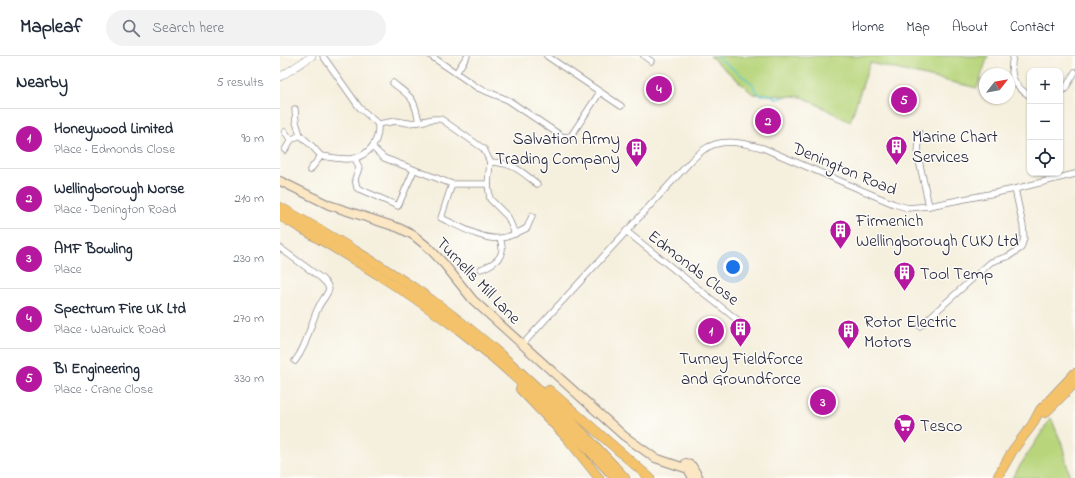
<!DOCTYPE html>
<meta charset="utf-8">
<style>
:root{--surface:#fff;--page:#f2f2f3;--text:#1f2937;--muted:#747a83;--line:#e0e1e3;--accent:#b5179e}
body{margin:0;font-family:"Indie Flower",sans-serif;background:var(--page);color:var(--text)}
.controls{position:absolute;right:12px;top:12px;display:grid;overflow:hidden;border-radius:8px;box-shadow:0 1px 3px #0004}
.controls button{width:36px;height:36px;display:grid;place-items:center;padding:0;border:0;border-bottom:1px solid var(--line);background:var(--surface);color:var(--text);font:20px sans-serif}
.compass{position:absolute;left:699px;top:12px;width:36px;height:36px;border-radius:50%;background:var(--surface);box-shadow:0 1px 3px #0004;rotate:59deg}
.you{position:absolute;left:453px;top:211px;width:14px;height:14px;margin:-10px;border:3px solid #fff;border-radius:50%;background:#1a73e8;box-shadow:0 0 0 6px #1a73e833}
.badge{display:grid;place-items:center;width:26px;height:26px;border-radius:50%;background:var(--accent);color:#fff;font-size:13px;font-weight:700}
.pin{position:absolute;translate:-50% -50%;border:2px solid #fff;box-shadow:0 1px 4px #0006}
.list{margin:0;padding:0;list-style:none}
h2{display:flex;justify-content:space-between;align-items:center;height:52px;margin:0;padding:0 16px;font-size:17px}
h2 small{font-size:13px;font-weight:400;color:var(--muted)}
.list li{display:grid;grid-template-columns:26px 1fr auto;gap:12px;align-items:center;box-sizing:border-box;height:60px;padding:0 16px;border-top:1px solid var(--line)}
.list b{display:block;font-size:15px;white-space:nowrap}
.list p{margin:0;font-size:13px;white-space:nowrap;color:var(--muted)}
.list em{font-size:13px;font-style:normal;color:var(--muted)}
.icon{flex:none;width:22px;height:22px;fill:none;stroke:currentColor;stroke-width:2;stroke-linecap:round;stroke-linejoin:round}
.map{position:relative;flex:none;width:795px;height:422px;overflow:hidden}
header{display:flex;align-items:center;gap:24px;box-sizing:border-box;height:56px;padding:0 20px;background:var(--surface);border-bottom:1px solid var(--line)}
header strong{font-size:19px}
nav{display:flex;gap:22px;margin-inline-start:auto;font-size:14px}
.search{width:280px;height:36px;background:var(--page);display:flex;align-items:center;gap:10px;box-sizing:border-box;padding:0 14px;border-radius:22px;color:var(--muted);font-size:15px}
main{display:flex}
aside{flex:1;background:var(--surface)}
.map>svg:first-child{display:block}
</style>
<header>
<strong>Mapleaf</strong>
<div class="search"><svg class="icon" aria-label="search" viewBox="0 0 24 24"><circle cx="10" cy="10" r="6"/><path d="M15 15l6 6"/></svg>Search here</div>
<nav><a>Home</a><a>Map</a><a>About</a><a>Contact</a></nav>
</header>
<main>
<aside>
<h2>Nearby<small>5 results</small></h2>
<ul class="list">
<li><span class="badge">1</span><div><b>Honeywood Limited</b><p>Place · Edmonds Close</p></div><em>90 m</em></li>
<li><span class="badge">2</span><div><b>Wellingborough Norse</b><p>Place · Denington Road</p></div><em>210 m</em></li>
<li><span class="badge">3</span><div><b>AMF Bowling</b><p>Place</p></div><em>230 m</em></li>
<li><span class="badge">4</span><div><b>Spectrum Fire UK Ltd</b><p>Place · Warwick Road</p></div><em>270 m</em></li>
<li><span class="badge">5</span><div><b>BI Engineering</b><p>Place · Crane Close</p></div><em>330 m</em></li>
</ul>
</aside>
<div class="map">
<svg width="795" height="422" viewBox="0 0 795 422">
<rect width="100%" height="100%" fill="#fdfcf7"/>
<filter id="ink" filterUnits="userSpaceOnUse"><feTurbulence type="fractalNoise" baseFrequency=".025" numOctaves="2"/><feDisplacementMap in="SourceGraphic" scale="8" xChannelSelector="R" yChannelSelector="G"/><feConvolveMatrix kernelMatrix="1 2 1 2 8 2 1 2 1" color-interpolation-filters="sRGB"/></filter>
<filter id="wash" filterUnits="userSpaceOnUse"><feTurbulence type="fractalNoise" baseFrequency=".012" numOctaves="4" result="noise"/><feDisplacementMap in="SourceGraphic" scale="16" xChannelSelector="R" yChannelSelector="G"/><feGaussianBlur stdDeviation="0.9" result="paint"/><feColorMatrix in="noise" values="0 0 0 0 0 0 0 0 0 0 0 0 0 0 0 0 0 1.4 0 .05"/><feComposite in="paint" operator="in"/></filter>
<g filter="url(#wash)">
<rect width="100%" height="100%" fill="#f5efdd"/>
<!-- green -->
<g fill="#b8d57b" stroke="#6d7c5b">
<path d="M430 0H708L697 32 590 7 570 66 523 41 473 38Z"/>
<path d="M771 362 782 388 790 422H732Z"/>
</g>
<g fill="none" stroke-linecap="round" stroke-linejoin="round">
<!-- stream -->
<path stroke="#56c4cd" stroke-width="1.5" d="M436 0 473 28 475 34 480 39C487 38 492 37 496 43L504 41"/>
</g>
</g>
<g filter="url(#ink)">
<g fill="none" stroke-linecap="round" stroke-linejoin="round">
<defs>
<g id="minor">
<path d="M43 0 79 51 98 68 116 65 128 67 139 66 153 63H161L204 93 210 106 208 128 210 143 228 161 235 178"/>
<path d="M151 0 198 32 228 44 283 81 291 80 320 36"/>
<path d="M267 0 341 50"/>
<path d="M364 0 371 5"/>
<path d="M733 0C729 19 733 29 750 40"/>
<path d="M176 17 187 0"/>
<path d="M113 27C132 42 134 41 139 66"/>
<path d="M780 36 785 33 795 16"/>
<path d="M15 53 16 66 20 79 32 90 41 100C51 101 66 105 76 102 92 96 99 84 98 68"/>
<path d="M5 76 11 84"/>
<path d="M639 77 638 100 649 150"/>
<path d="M92 91 104 102 172 128 161 162C177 169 204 185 221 182 230 181 239 176 247 172L252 160"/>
<path d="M5 94 11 84 20 79"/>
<path d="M75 102 79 112 75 123 77 132 118 150 134 114"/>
<path d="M210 106C233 107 240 114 257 128"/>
<path d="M30 114 41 100"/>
<path d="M172 128H208"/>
<path d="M346 175 465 270"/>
<path d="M0 192 41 222 47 228 49 233C47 240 41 245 38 252 30 269 27 290 15 305"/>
<path d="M201 213C209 210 223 203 222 192 222 189 221 185 220 183"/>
<path d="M640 270 711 206 729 200 741 192 744 182 743 170 735 133"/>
<path d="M242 289 410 106C414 102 418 98 422 95 440 81 463 87 483 92L614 148 628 152 649 150 735 133 795 118"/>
</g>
<path id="tertiary" d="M0 21 32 0"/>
<g id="secondary">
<path d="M0 125 49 149 119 172 133 179 149 192 164 208 193 244 344 380 375 402 408 413 413 422"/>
<path d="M406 407 412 410 419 422"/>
</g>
<g id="primary">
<path d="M765 357 795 327"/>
<path d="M717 422 733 394 752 369 760 354 795 317"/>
</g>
<g id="trunk">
<path d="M0 151C51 180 102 209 149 242 222 294 285 356 345 422"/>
<path d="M0 160C61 196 122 231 179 274 236 318 286 369 335 422"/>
<path d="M240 333 287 382 319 422"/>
<path d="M269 334 370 422"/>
</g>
</defs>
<!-- minor casing -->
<use href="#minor" stroke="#8c888c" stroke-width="7"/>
<!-- tertiary casing -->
<use href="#tertiary" stroke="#8c888c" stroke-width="8"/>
<!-- secondary casing -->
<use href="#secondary" stroke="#8c888c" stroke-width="10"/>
<!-- primary casing -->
<use href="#primary" stroke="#8c888c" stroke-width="10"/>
<!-- trunk casing -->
<use href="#trunk" stroke="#8c888c" stroke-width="10"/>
<!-- minor -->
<use href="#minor" stroke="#fff" stroke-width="5.5"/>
<!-- tertiary -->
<use href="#tertiary" stroke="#fff" stroke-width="7"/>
<!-- secondary -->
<use href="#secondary" stroke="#fbe7c3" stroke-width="8"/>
<!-- primary -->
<use href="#primary" stroke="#f4c26a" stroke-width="9"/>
<!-- trunk -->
<use href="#trunk" stroke="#f4c26a" stroke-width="9"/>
</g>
</g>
<!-- icons -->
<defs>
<symbol id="building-pin" viewBox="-11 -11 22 30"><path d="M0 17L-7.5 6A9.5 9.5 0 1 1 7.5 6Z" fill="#b5179e" stroke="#fdfcf7"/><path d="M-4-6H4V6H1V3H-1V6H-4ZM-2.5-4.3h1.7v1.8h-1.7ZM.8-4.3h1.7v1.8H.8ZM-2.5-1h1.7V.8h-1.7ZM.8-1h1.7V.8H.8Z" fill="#fff"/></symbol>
<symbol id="supermarket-pin" viewBox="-11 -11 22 30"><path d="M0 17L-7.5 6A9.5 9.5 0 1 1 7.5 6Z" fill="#b5179e" stroke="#fdfcf7"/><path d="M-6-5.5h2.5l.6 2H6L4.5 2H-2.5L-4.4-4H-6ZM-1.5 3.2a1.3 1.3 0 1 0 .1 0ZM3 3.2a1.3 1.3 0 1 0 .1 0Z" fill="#fff"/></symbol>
</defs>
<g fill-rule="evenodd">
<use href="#building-pin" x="604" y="78" width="25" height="34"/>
<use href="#building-pin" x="344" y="80" width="25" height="34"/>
<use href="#building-pin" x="548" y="162" width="25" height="34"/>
<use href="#building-pin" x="612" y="204" width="25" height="34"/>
<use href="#building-pin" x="448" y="260" width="25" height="34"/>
<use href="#building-pin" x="556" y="262" width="25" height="34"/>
<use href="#supermarket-pin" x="612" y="356" width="25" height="34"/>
</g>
<g text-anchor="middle" stroke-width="3" stroke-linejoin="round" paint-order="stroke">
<!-- poi labels -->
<g font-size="17" fill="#22223b" stroke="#fdfcf7" text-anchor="start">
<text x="632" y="86">Marine Chart<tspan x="632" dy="20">Services</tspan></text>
<text x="340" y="88" text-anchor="end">Salvation Army<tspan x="340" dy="20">Trading Company</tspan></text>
<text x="576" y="170">Firmenich<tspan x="576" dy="20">Wellingborough (UK) Ltd</tspan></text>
<text x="640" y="223">Tool Temp</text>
<text x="584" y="271">Rotor Electric<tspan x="584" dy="20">Motors</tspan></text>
<text x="461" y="308" text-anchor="middle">Turney Fieldforce<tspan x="461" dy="20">and Groundforce</tspan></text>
<text x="640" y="375">Tesco</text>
</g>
<!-- street labels -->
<g font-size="17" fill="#22223b" stroke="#fdfcf7">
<text transform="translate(565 112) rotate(23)" y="6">Denington Road</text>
<text transform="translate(414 211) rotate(38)" y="6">Edmonds Close</text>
<text transform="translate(199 224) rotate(46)" y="6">Turnells Mill Lane</text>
</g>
</g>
</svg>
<div class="controls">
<button>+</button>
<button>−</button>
<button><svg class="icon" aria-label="locate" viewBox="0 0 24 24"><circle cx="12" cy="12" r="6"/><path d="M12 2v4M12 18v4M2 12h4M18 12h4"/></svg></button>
</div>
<svg class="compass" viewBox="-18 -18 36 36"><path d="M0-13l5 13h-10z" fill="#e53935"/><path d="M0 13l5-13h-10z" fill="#747a83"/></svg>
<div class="you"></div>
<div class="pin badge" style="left:431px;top:275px">1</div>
<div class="pin badge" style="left:488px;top:65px">2</div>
<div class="pin badge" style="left:543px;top:346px">3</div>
<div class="pin badge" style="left:379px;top:33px">4</div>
<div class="pin badge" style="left:624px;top:44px">5</div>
</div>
</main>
